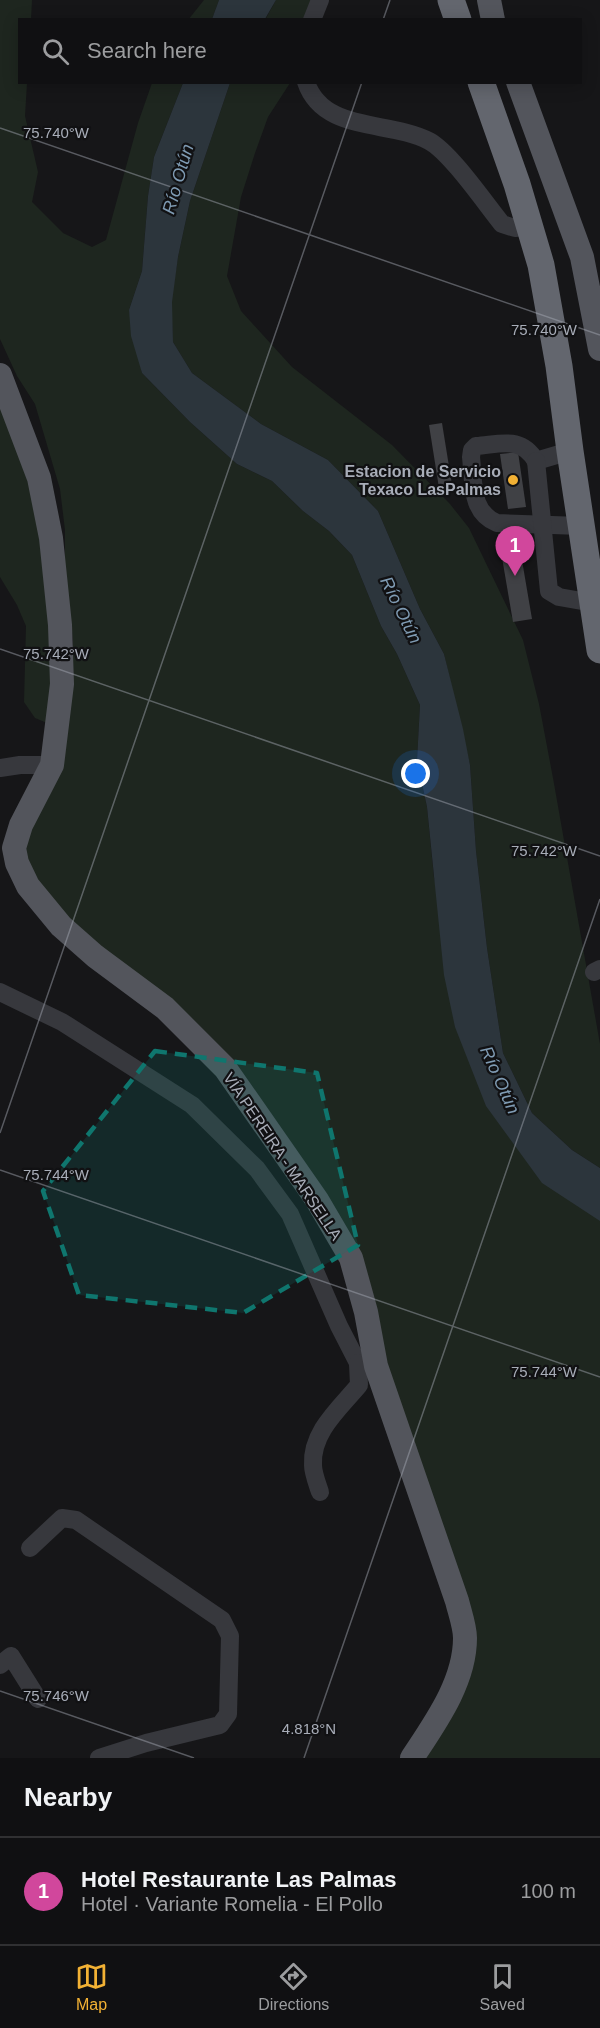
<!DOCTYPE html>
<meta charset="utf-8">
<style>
:root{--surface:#101012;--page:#19191b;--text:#f1f3f6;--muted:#9c9d9f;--line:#303032;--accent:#f2b134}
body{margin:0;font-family:Arial,sans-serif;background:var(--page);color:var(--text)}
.you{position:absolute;left:416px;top:774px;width:21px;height:21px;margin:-15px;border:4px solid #fff;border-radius:50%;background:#1a73e8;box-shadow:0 0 0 9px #1a73e833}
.badge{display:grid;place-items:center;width:39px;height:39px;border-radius:50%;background:var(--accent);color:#fff;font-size:20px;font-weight:700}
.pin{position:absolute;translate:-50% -50px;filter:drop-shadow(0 2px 3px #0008)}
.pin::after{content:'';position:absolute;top:32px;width:21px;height:18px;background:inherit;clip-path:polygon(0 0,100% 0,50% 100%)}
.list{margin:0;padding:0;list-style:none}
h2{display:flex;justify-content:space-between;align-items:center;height:78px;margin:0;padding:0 24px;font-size:26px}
h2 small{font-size:20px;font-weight:400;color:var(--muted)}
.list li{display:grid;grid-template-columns:39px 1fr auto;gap:18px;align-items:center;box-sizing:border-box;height:108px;padding:0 24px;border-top:2px solid var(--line)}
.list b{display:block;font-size:22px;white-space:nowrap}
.list p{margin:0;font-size:20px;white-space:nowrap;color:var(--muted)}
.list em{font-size:20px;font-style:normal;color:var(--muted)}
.icon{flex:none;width:33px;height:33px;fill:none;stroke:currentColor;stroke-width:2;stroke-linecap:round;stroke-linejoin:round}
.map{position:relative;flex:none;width:600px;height:1758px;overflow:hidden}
.search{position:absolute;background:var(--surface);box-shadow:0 3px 15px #0003;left:18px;right:18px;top:18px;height:66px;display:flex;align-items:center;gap:15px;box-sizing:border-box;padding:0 21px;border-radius:0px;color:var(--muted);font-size:22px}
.sheet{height:186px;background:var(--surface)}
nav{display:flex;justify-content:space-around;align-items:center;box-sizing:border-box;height:84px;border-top:2px solid var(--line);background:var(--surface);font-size:16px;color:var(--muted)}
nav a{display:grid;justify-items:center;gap:3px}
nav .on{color:var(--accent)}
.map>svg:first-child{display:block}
</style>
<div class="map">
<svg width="600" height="1758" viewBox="0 0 600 1758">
<rect width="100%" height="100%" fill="#161618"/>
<!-- green -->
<g fill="#1e261f">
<path d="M0 0H32L31 19 20 20V82L27 83 25 116 38 172 32 202 63 233 92 247 106 240 138 123 152 83H183L154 157 148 196 142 271 129 310 142 373 190 422 237 464 272 481 303 511 329 531 352 555 381 626 397 654 420 705 417 760 427 807 434 878 489 1060 600 1215V1758H412L465 1637 351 1258 268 1130 118 974 18 865 67 727 73 641 65 564V530L60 489 35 404 17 376 0 339Z"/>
<path d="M204 0H219L212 19 188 20Z"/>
<path d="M276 0H326L314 19 265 20Z"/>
<path d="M230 83H290L268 117 255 153 241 197 227 276 241 311 292 367 392 445 450 504 469 528 523 640 539 704 553 778 600 1044V1168L572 1150 532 1113 503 1053 487 948 476 851 470 765 444 654 420 609 378 511 328 460 261 424 192 373 173 342 171 302 178 257 190 201Z"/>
<path d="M0 375 51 538 52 725 35 718 24 702 26 626 17 605 0 577Z"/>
</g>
<!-- water -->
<g fill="#2c353c">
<path d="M219 0H276L265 19H212Z"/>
<path d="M183 83H230L190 201 178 257 172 302 173 342 192 373 261 424 328 460 378 511 420 609 444 654 463 729 470 765 476 851 487 948 503 1053 532 1113 572 1150 600 1168V1221L542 1183 486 1106 455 1027 444 975 427 807 417 760 420 705 397 654 381 626 352 555 329 531 303 511 272 481 237 464 190 422 142 373 131 336 129 310 142 271 148 196 154 157Z"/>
</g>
<!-- building -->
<g fill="#404145">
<path d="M442 423 452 485 439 488 429 425Z"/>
<path d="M518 452 526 507 508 509 500 454Z"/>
<path d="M517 531 532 619 513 622 498 534Z"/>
</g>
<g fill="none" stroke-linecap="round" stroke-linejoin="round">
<!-- minor -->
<g stroke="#37383d" stroke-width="18">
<path d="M312 20 320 0"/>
<path d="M306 82C323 133 389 120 429 141 450 152 485 203 502 224L515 228 531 226"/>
<path d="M570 451 536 461C521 436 502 444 476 446L472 450 471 457C474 483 470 512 497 523L581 526"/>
<path d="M536 461 549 591 559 597 593 603"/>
<path d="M0 768 20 765H52"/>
<path d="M594 972 600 969"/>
<path d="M0 992 62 1022 192 1105 257 1169 290 1214 339 1326 358 1363"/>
<path d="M320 1492C317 1483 313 1473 313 1465 311 1432 340 1408 359 1385L358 1363 368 1364"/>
<path d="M30 1548 62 1518 76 1520 222 1620 230 1636 228 1714 220 1725 146 1743 99 1758"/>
<path d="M0 1665 11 1656 38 1699"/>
</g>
<!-- major -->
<g stroke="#53555c" stroke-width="24">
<path d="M489 0 493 20"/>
<path d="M518 82 582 257 600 349"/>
<path d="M0 375 39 478 51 538 60 625 62 684 52 765 21 825 14 848 17 863 28 886 61 926 95 956 165 1008 225 1068 317 1200 351 1258 366 1312 376 1366 457 1601C460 1613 465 1627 465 1638 465 1682 435 1723 412 1758"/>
</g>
<!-- highway -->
<g stroke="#63666e" stroke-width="27">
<path d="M451 0 458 20"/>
<path d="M481 82 517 184 541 265 559 366 570 451 600 650"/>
</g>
</g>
<!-- marked area -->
<path fill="#0f766e" fill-opacity="0.2" stroke="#0f766e" stroke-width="4.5" stroke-dasharray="12 8" stroke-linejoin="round" d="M155 1051 317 1073 358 1245 243 1313 79 1295 43 1191Z"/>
<!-- ticks -->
<path fill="none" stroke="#a8adb8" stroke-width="1.5" stroke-opacity="0.45" d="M383 20 390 0M0 128 600 335M0 649 600 856M0 1133 362 82M0 1170 600 1377M0 1691 194 1758M304 1758 600 899"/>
<!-- markers -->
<circle fill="#f2b134" stroke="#111113" stroke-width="2" cx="513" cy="480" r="6"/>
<g text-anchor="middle" stroke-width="4.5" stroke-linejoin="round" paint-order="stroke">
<!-- poi labels -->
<g font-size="16" font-weight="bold" fill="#a8adb8" stroke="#111113" text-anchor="end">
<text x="501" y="477">Estacion de Servicio<tspan x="501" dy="18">Texaco LasPalmas</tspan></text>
</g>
<!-- street labels -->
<g font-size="16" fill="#a8adb8" stroke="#111113">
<text transform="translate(283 1156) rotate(56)" y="6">VÍA PEREIRA - MARSELLA</text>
</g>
<!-- water labels -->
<g font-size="18" font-style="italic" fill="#7f9bb3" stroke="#111113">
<text transform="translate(178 179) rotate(-74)" y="6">Río Otún</text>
<text transform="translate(401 610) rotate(64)" y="6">Río Otún</text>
<text transform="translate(500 1080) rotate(66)" y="6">Río Otún</text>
</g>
</g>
<g font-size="15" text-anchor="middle" fill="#a8adb8" stroke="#111113" stroke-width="4.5" stroke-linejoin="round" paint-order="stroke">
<text x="56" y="138">75.740°W</text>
<text x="544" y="335">75.740°W</text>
<text x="56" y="659">75.742°W</text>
<text x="544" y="856">75.742°W</text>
<text x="56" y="1180">75.744°W</text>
<text x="544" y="1377">75.744°W</text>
<text x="56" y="1701">75.746°W</text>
<text x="309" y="1734">4.818°N</text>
</g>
</svg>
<div class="you"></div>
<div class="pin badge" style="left:515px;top:576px;background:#d1479c">1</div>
<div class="search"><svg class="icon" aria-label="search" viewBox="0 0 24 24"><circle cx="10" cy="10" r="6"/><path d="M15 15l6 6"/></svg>Search here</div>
</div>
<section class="sheet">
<h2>Nearby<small></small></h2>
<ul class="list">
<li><span class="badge" style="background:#d1479c">1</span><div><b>Hotel Restaurante Las Palmas</b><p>Hotel · Variante Romelia - El Pollo</p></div><em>100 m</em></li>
</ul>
</section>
<nav>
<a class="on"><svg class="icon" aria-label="map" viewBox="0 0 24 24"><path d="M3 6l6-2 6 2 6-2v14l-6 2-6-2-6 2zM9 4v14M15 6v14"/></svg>Map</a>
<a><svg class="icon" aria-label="directions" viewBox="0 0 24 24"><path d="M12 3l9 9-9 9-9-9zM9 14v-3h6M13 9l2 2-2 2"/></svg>Directions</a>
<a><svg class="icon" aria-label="saved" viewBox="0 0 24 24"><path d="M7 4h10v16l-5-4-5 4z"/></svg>Saved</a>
</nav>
